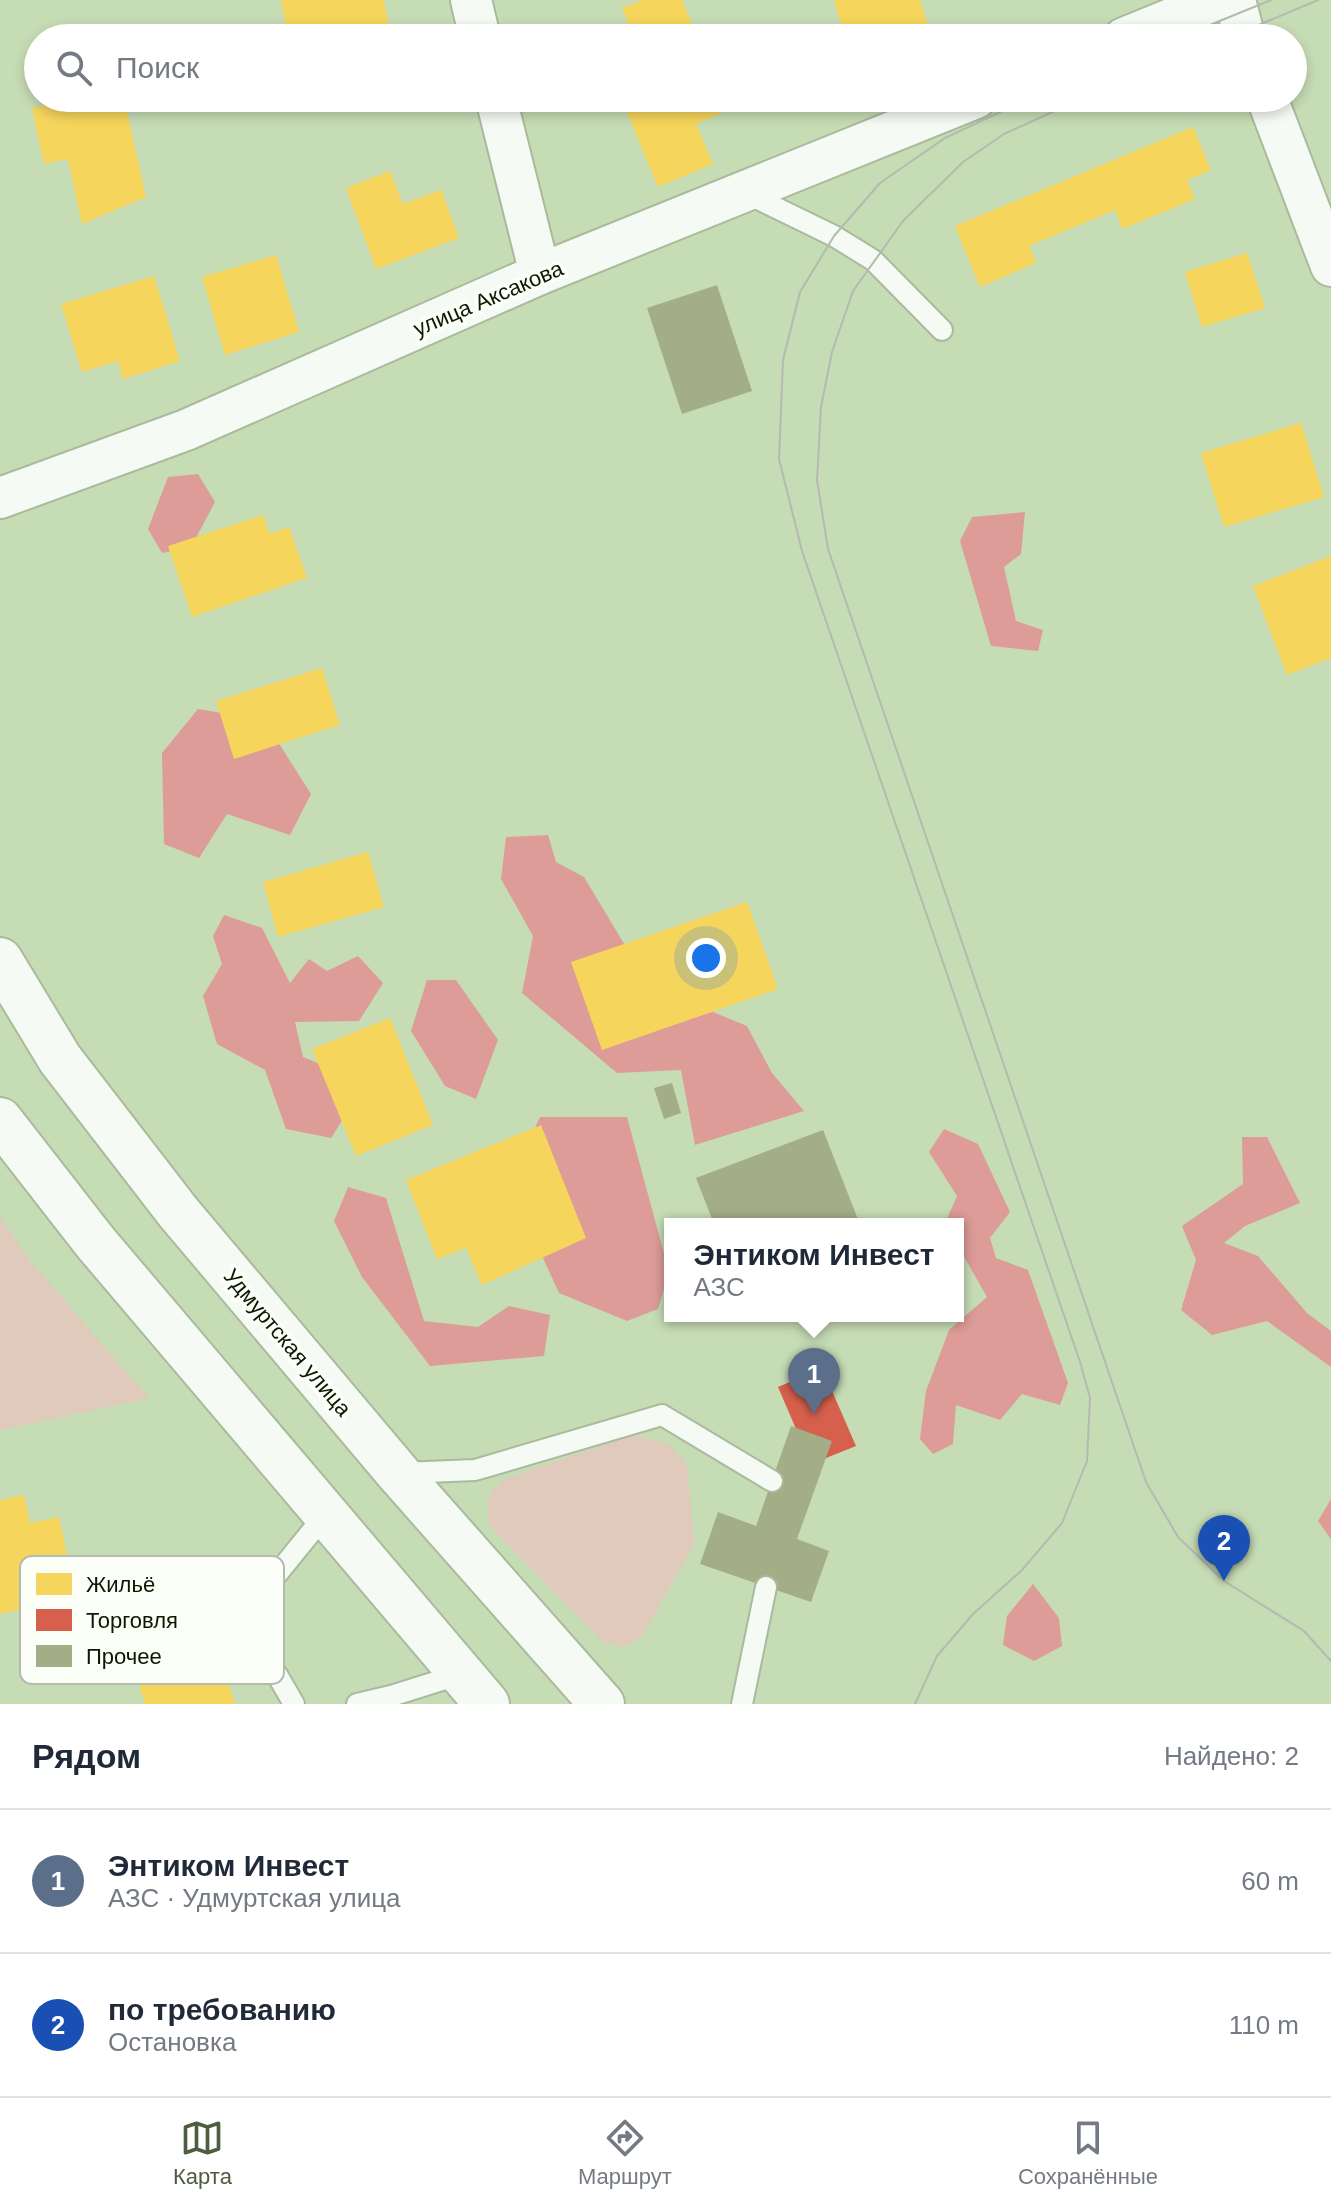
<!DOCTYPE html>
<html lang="ru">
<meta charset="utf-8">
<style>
:root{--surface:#fff;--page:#f6f6f7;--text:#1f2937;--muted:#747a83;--line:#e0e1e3;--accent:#4d5d40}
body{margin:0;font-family:Arial,sans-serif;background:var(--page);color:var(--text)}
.you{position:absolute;left:706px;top:958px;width:28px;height:28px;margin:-20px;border:6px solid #fff;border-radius:50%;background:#1a73e8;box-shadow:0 0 0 12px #1a73e833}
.badge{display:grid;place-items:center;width:52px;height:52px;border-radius:50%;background:var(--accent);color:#fff;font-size:26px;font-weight:700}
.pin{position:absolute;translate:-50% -66px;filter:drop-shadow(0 2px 4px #0008)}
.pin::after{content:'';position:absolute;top:42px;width:28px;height:24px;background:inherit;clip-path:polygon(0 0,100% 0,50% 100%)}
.popup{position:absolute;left:664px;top:1218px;width:300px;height:104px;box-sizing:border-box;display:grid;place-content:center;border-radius:0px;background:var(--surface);filter:drop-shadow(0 2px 6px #0005);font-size:26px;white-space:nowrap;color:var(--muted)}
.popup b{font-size:30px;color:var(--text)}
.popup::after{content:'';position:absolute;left:50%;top:100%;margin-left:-16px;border:16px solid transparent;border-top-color:var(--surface)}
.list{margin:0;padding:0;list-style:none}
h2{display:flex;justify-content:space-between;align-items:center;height:104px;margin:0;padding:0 32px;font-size:34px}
h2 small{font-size:26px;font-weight:400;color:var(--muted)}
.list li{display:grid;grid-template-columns:52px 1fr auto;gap:24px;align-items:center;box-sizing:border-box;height:144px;padding:0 32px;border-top:2px solid var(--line)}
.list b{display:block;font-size:30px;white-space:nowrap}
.list p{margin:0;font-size:26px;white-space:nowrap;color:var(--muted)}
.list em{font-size:26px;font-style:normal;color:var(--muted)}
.icon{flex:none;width:44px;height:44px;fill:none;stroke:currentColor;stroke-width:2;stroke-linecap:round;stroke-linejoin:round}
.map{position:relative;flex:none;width:1331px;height:1704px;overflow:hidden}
.search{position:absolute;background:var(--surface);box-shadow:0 4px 12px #0003;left:24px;right:24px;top:24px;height:88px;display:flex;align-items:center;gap:20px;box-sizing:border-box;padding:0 28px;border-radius:44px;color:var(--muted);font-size:30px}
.sheet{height:392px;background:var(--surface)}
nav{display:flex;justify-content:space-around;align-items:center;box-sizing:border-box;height:112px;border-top:2px solid var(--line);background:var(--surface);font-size:22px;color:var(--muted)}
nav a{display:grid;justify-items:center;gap:4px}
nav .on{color:var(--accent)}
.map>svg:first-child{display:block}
</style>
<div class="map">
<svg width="1331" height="1704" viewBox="0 0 1331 1704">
<rect width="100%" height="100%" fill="#c6dcb5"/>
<!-- green -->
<g fill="#e0cabc">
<path d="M0 1217 30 1261 149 1398 0 1430Z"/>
<path d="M633 1435 669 1444 687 1464 694 1544 643 1635 624 1647 603 1642 489 1525 488 1497 502 1480Z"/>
</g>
<!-- forest -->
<g fill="#dd9c98">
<path d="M198 474 215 502 191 547 162 553 148 529 168 477Z"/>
<path d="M1025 512 1021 554 1004 567 1016 621 1043 630 1038 651 991 646 960 541 972 517Z"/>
<path d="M198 709 264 720 311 794 290 835 227 814 199 858 164 844 162 753Z"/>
<path d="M548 835 556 862 584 877 626 947 653 1025 713 1012 747 1026 772 1073 804 1111 695 1145 681 1070 617 1073 522 993 533 936 501 879 506 837Z"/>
<path d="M224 915 262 928 290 983 309 959 327 971 358 956 383 983 359 1021 295 1022 303 1057 335 1070 350 1108 331 1138 286 1129 265 1070 217 1044 203 996 222 964 213 936Z"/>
<path d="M427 980H456L498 1040 476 1099 445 1086 411 1031Z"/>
<path d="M540 1117H627L669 1272 658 1309 627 1321 559 1293 534 1238 523 1154Z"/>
<path d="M944 1129 978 1144 1010 1212 990 1238 996 1258 1028 1270 1068 1383 1060 1405 1022 1394 1000 1420 956 1405 953 1444 933 1454 920 1439 926 1391 949 1330 987 1297 958 1246V1224L945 1223 957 1196 929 1152Z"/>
<path d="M1242 1137H1267L1300 1203 1245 1226 1224 1243 1258 1256 1307 1313 1331 1331V1367L1267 1321 1212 1335 1181 1310 1196 1260 1182 1226 1243 1184Z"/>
<path d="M348 1187 386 1198 424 1321 478 1327 509 1306 550 1315 544 1356 430 1366 362 1277 334 1221Z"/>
<path d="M1331 1499V1539L1318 1521Z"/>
<path d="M1033 1584 1059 1618 1062 1646 1034 1661 1003 1645 1007 1616Z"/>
</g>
<!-- homes -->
<g fill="#f6d55c">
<path d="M281 0H384L391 38H288Z"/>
<path d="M642 0H682L698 38H611L631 29 622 8Z"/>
<path d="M834 0H920L932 38H845Z"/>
<path d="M108 24 111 38H76Z"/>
<path d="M55 98H124L146 197 82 224 68 159 44 164 32 108 56 103Z"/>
<path d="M621 98H723L728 110 696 124 713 164 658 187Z"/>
<path d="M1193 127 1211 170 1187 180 1195 199 1122 229 1115 210 1029 246 1036 263 980 287 955 226Z"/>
<path d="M390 171 403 204 441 190 459 238 376 269 346 188Z"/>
<path d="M1247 253 1265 308 1202 327 1185 272Z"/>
<path d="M276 255 299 332 225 355 202 277Z"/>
<path d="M154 276 180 361 123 379 118 361 82 372 61 304Z"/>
<path d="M1301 423 1324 497 1224 527 1201 453Z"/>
<path d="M263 515 270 534 289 527 307 578 192 617 168 546Z"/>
<path d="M1331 556V658L1287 675 1253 586Z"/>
<path d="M322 668 340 725 234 759 216 701Z"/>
<path d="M368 852 384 907 278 937 263 882Z"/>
<path d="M747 902 778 989 602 1050 571 962Z"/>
<path d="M390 1018 433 1125 356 1156 312 1049Z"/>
<path d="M541 1125 586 1238 482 1285 466 1248 437 1259 406 1180Z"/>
<path d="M24 1495 30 1523 59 1517 76 1598 0 1614V1500Z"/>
<path d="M207 1612 235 1704H145L125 1637Z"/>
</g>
<!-- shops -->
<path fill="#d6604d" d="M822 1368 856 1446 811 1464 778 1387Z"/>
<!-- building -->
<g fill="#a3ad86">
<path d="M717 285 752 391 682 414 647 308Z"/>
<path d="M672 1083 681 1113 664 1119 654 1088Z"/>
<path d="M823 1130 859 1222 714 1224 696 1178Z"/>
<path d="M791 1426 832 1441 797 1539 829 1551 811 1602 700 1564 718 1512 756 1526Z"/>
</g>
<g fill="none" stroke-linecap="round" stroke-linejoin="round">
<defs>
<g id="service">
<path d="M744 192 834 236 873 260 942 330"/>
<path d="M402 1473 475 1470 662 1415 772 1481"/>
<path d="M294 1704 243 1616 325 1515"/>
<path d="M357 1704 391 1696 461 1674"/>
<path d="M742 1704 766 1587"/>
</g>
<g id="minor">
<path d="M471 0 480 38"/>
<path d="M1235 0 1245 38"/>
<path d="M1124 38 1217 0"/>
<path d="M496 98 540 274"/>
<path d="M1267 98 1331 266"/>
<path d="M0 498 186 430 540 274 976 98"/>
</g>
<g id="primary">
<path d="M0 960 60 1059 178 1212 398 1473 602 1704"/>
<path d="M0 1120 95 1242 487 1704"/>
</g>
</defs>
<!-- service casing -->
<use href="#service" stroke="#aaba9d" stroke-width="24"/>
<!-- minor casing -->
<use href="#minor" stroke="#aaba9d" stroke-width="44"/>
<!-- primary casing -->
<use href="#primary" stroke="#aaba9d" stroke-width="48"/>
<!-- service -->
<use href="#service" stroke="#f6faf4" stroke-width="20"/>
<!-- minor -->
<use href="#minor" stroke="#f6faf4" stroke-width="40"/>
<!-- primary -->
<use href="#primary" stroke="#f6faf4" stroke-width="44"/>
<!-- tram -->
<g stroke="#b4bab0" stroke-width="2">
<path d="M1178 38 1271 0"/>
<path d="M1228 38 1318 0"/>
<path d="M1083 98 1004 134 963 162 903 221 853 291 832 352 821 407 817 480 828 549 1146 1482 1178 1537 1224 1581 1304 1631 1331 1661"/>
<path d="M915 1704 937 1656 973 1614 1022 1570 1062 1523 1087 1461 1090 1398 1080 1362 802 551 779 459 783 360 800 292 834 236 880 183 945 138 1030 98"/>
</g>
</g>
<g text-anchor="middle" stroke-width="8" stroke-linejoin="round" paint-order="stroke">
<!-- street labels -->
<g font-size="22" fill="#0c1901" stroke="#fbfff8">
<text transform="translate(488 298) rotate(-23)" y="8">улица Аксакова</text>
<text transform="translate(288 1342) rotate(50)" y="8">Удмуртская улица</text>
</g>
</g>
<!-- legend -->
<rect x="20" y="1556" width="264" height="128" rx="12" fill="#fbfff8" stroke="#b3baae" stroke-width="2"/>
<rect x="36" y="1573" width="36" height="22" fill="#f6d55c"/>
<rect x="36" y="1609" width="36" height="22" fill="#d6604d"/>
<rect x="36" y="1645" width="36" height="22" fill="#a3ad86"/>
<g font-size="22" fill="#0c1901">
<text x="86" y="1592">Жильё</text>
<text x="86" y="1628">Торговля</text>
<text x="86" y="1664">Прочее</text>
</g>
</svg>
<div class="you"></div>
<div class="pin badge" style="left:814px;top:1414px;background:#5c6f8a">1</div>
<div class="popup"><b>Энтиком Инвест</b>АЗС</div>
<div class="pin badge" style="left:1224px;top:1581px;background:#1a4fb4">2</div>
<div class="search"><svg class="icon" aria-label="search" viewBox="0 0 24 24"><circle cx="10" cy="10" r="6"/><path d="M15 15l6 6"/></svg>Поиск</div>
</div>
<section class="sheet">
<h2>Рядом<small>Найдено: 2</small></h2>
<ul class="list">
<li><span class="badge" style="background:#5c6f8a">1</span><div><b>Энтиком Инвест</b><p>АЗС · Удмуртская улица</p></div><em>60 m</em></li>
<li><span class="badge" style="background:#1a4fb4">2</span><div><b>по требованию</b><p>Остановка</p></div><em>110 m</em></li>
</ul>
</section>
<nav>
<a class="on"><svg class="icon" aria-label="map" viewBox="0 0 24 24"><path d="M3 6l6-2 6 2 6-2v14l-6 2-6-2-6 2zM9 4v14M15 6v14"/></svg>Карта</a>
<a><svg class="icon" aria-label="directions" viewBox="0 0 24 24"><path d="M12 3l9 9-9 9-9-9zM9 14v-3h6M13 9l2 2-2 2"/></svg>Маршрут</a>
<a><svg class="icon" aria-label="saved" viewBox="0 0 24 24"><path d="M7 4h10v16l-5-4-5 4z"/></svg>Сохранённые</a>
</nav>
